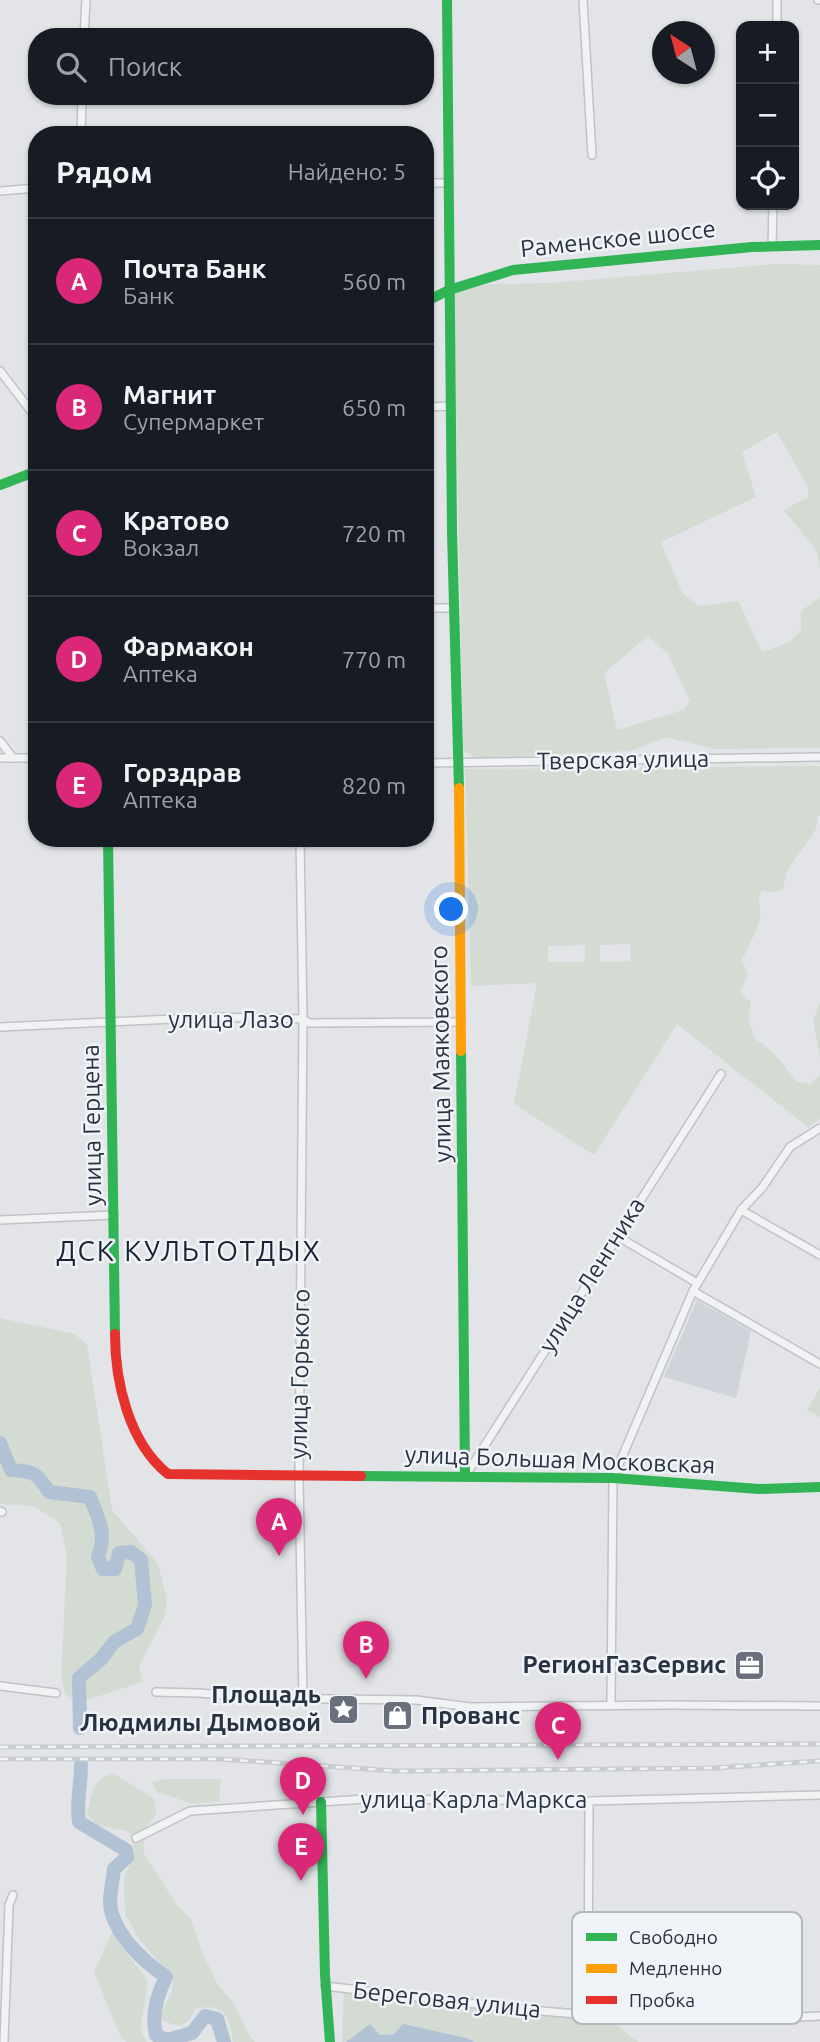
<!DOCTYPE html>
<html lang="ru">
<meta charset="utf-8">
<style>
:root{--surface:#171b24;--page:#20242c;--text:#f1f3f6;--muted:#9ea1a6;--line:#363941;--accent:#db2777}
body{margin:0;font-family:Ubuntu,sans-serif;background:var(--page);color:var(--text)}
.controls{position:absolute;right:21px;top:21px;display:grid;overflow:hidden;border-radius:14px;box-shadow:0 2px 5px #0004}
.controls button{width:63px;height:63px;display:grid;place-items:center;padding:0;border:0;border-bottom:2px solid var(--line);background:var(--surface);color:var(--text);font:35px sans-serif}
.compass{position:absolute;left:652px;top:21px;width:63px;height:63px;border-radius:50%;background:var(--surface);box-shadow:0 2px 5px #0004;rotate:324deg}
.you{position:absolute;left:452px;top:910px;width:24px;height:24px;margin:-18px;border:5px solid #fff;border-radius:50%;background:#1a73e8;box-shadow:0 0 0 10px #1a73e833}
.badge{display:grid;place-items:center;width:46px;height:46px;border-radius:50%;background:var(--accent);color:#fff;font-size:23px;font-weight:700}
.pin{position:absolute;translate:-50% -58px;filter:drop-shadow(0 2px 4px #0008)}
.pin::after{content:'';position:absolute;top:37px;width:24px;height:21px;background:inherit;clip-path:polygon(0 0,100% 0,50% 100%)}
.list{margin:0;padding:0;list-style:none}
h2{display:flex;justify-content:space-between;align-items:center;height:91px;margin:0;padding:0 28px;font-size:30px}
h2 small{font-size:23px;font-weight:400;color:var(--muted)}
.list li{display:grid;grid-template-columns:46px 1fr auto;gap:21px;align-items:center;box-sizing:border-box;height:126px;padding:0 28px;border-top:2px solid var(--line)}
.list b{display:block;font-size:26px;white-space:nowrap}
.list p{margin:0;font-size:23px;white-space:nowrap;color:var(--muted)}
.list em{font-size:23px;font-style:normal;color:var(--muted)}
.icon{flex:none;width:38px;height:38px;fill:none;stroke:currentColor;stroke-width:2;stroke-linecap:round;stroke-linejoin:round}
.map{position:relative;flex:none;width:820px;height:2042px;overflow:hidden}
.search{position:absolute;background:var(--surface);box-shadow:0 2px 5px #0004;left:28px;top:28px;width:406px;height:77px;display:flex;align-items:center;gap:18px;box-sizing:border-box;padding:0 24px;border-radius:28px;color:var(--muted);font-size:26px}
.panel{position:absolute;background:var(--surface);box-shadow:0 2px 5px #0004;left:28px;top:126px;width:406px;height:721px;border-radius:28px}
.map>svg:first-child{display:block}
</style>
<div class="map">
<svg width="820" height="2042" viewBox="0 0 820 2042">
<rect width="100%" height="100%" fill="#e2e4e7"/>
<!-- built -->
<path fill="#d0d4da" d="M697 1300 751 1331 736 1398 664 1377Z"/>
<!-- green -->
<g fill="#d3dbd2" fill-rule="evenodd">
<path d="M777 264 820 265V568L816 550 784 510 808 497V487L777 432 742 452 756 497 661 542 682 593 699 606 738 601 762 652 790 642 801 630V611L820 597V748L715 749 666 737 630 751 476 758 463 750 454 293 489 284 551 283ZM648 636 668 654 690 701 684 710 617 730 604 673Z"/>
<path d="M820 766V816H818L816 829 787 871 783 889 774 893 762 890C756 901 761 906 760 917 759 928 747 949 742 960L748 974 740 992 751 1002 748 1018 755 1039 772 1051 797 1082 810 1084 820 1075V1119L808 1127 677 1024 594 1155 514 1104 537 983 471 986 465 769ZM630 944 631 961 600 962V945ZM585 945V962H548V946Z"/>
<path d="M820 1002V1057L813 1020Z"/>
<path d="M0 1318 74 1334 87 1344 112 1510 158 1564 167 1600 164 1618 139 1666 142 1682 78 1703 65 1693 61 1677 67 1556 60 1523 33 1506 0 1504Z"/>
<path d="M820 1388V1417L807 1410Z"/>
<path d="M113 1773 154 1799 157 1813 144 1831V1854L177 1905 192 1921 201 1950 217 1983 235 2006 248 2033 255 2042H233C231 2018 224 2002 196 2009L187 2022 180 2026 159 2020C162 2004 174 1998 173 1979L140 1940 125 1914 124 1880 134 1852 132 1838 127 1831 97 1825 87 1814C92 1795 92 1778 113 1773Z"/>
<path d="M166 1779H221L219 1801 193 1804 157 1792 152 1782Z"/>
<path d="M113 1931 121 1946 148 1981 141 2025V2032L147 2042H126L120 2035 94 1972Z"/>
<path d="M344 1984 532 2006 598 2010 638 2042H475L430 2030 380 2035 370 2024 346 2042H342Z"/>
</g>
<!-- water -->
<path fill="#b0c2d3" d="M370 2024 380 2035 394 2034 403 2024 466 2038 475 2042H346Z"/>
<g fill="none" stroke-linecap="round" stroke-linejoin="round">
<!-- river -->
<g stroke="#b0c2d3" stroke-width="14">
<path d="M0 1443 11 1470C34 1471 37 1473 49 1492L90 1497C99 1521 107 1532 98 1557L103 1569H115L119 1553 131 1552 141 1560 145 1605 137 1629 114 1642 101 1659 79 1678 80 1728"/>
<path d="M81 1765C81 1785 76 1803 79 1822L126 1850 127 1857 114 1869C113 1882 107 1901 112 1914 121 1941 143 1961 166 1977 157 1995 151 2015 156 2035L167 2040 192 2033 205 2016 217 2019 224 2042"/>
</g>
<defs>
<g id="street">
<path d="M583 0 592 155"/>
<path d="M818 0H820"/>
<path d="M777 26V0"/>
<path d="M84 37 86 0"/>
<path d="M81 135 82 96"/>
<path d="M425 183H449"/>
<path d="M0 191 37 188"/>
<path d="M772 246 773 205"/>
<path d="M0 371 37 419"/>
<path d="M425 407 451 406"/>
<path d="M425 608H454"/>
<path d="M0 741 13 758"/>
<path d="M0 758H37"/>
<path d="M425 763 820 757"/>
<path d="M300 838 303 1019 299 1477 303 1699"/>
<path d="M0 1027 217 1017 303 1019 309 1023 461 1022"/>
<path d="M741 1210 820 1255"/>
<path d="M0 1220 114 1215"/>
<path d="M617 1236 697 1283"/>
<path d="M693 1291 820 1364"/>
<path d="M466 1475 721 1074"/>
<path d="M0 1511 2 1512"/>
<path d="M0 1686 56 1693"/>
<path d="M156 1692 199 1693 253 1698 416 1700 470 1707 668 1705 820 1706"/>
<path d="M611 1705 613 1478 693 1291 741 1210 762 1188 790 1147 820 1128"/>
<path d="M136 1838 190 1811 365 1799 589 1801 820 1795"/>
<path d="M325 1986 519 2009 588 2015 755 2019 820 2016"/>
<path d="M588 2015 589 1801"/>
<path d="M4 2042 9 1905 13 1895"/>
</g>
</defs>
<!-- street casing -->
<use href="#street" stroke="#c0c2c5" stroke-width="10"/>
<!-- street -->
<use href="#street" stroke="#f1f2f4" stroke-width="7"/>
<!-- fast -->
<g stroke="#30b455" stroke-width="10">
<path d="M447 0 452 532 459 788"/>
<path d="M425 302 449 290 513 270 752 247 820 245"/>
<path d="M0 485 37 471"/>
<path d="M108 838 115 1334"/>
<path d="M461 1051 465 1477"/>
<path d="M361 1476 613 1478 759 1489 820 1487"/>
<path d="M321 1802 325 1975 330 2042"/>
</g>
<!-- slow -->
<path stroke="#ff9f0a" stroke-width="10" d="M459 788 461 1051"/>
<!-- jam -->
<path stroke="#e5322d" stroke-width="10" d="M115 1334C115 1382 129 1443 168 1474L361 1476"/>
<defs>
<g id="rail">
<path d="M0 1747 820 1744"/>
<path d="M0 1759H220L396 1771 714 1768 820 1761"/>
</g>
</defs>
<!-- rail casing -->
<use href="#rail" stroke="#cacccf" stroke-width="5"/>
<!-- rail -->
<use href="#rail" stroke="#f0f3f7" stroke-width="2.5" stroke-dasharray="8" stroke-linecap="butt"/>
</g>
<!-- icons -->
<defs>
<symbol id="office-square" viewBox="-11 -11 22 22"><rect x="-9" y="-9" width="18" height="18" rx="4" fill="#69707b" stroke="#f0f3f7"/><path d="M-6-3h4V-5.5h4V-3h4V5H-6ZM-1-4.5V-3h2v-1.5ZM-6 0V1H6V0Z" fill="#fff"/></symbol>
<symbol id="sight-square" viewBox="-11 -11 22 22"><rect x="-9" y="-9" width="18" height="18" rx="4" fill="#69707b" stroke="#f0f3f7"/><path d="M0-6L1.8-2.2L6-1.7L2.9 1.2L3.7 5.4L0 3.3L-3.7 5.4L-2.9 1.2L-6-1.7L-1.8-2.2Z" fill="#fff"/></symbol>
<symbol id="shop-square" viewBox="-11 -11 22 22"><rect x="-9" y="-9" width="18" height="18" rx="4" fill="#69707b" stroke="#f0f3f7"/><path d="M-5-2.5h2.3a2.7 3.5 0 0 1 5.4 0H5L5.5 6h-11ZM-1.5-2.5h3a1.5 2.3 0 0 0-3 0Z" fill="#fff"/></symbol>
</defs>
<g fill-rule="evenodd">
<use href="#office-square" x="732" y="1648" width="35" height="35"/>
<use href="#sight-square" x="326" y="1692" width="35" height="35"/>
<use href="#shop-square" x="380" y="1698" width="35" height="35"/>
</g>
<g text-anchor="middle" stroke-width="5" stroke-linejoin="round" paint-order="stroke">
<!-- street labels -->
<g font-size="24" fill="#283241" stroke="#f0f3f7">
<text transform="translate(618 239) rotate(-6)" y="8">Раменское шоссе</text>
<text transform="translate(623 760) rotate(-1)" y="8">Тверская улица</text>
<text x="231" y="1028">улица Лазо</text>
<text transform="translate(441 1054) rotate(-91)" y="8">улица Маяковского</text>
<text transform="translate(92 1125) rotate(-91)" y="8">улица Герцена</text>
<text transform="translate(592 1275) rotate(-58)" y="8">улица Ленгника</text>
<text transform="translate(300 1374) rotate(-89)" y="8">улица Горького</text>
<text transform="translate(560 1460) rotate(2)" y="8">улица Большая Московская</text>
<text x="474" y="1808">улица Карла Маркса</text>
<text transform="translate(447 2000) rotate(6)" y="8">Береговая улица</text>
</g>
<!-- poi labels -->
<g font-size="24" font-weight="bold" fill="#283241" stroke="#f0f3f7" text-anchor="end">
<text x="726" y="1673">РегионГазСервис</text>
<text x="321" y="1703">Площадь<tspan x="321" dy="28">Людмилы Дымовой</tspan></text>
<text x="421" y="1724" text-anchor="start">Прованс</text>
</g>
<!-- quarter labels -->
<g font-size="28" letter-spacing="2" fill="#1a2332" stroke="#f0f3f7">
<text x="189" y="1261">ДСК КУЛЬТОТДЫХ</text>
</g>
</g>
<!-- legend -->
<rect x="572" y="1912" width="230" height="112" rx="10" fill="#f0f3f7" stroke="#b4b9c0" stroke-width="2"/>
<rect x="586" y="1933" width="31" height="8" fill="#30b455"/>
<rect x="586" y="1964" width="31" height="9" fill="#ff9f0a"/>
<rect x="586" y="1996" width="31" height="8" fill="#e5322d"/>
<g font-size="19" fill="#283241">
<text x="629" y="1944">Свободно</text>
<text x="629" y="1975">Медленно</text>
<text x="629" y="2007">Пробка</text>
</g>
</svg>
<div class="controls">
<button>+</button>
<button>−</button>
<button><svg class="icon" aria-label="locate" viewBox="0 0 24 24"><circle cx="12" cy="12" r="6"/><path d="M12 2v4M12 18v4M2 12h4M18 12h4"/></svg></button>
</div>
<svg class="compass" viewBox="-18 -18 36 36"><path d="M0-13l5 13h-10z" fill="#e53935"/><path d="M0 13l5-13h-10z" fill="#9ea1a6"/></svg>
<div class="you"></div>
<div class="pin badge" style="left:279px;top:1556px">A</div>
<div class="pin badge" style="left:366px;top:1679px">B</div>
<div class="pin badge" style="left:558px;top:1760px">C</div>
<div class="pin badge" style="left:303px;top:1815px">D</div>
<div class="pin badge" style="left:301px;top:1881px">E</div>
<div class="search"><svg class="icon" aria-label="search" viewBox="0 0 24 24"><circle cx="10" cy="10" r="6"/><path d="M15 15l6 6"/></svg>Поиск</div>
<section class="panel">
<h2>Рядом<small>Найдено: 5</small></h2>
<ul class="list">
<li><span class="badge">A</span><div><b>Почта Банк</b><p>Банк</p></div><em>560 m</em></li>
<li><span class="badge">B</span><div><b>Магнит</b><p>Супермаркет</p></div><em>650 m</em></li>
<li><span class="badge">C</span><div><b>Кратово</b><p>Вокзал</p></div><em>720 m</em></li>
<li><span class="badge">D</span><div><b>Фармакон</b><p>Аптека</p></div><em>770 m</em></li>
<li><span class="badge">E</span><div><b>Горздрав</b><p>Аптека</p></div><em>820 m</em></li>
</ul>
</section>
</div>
